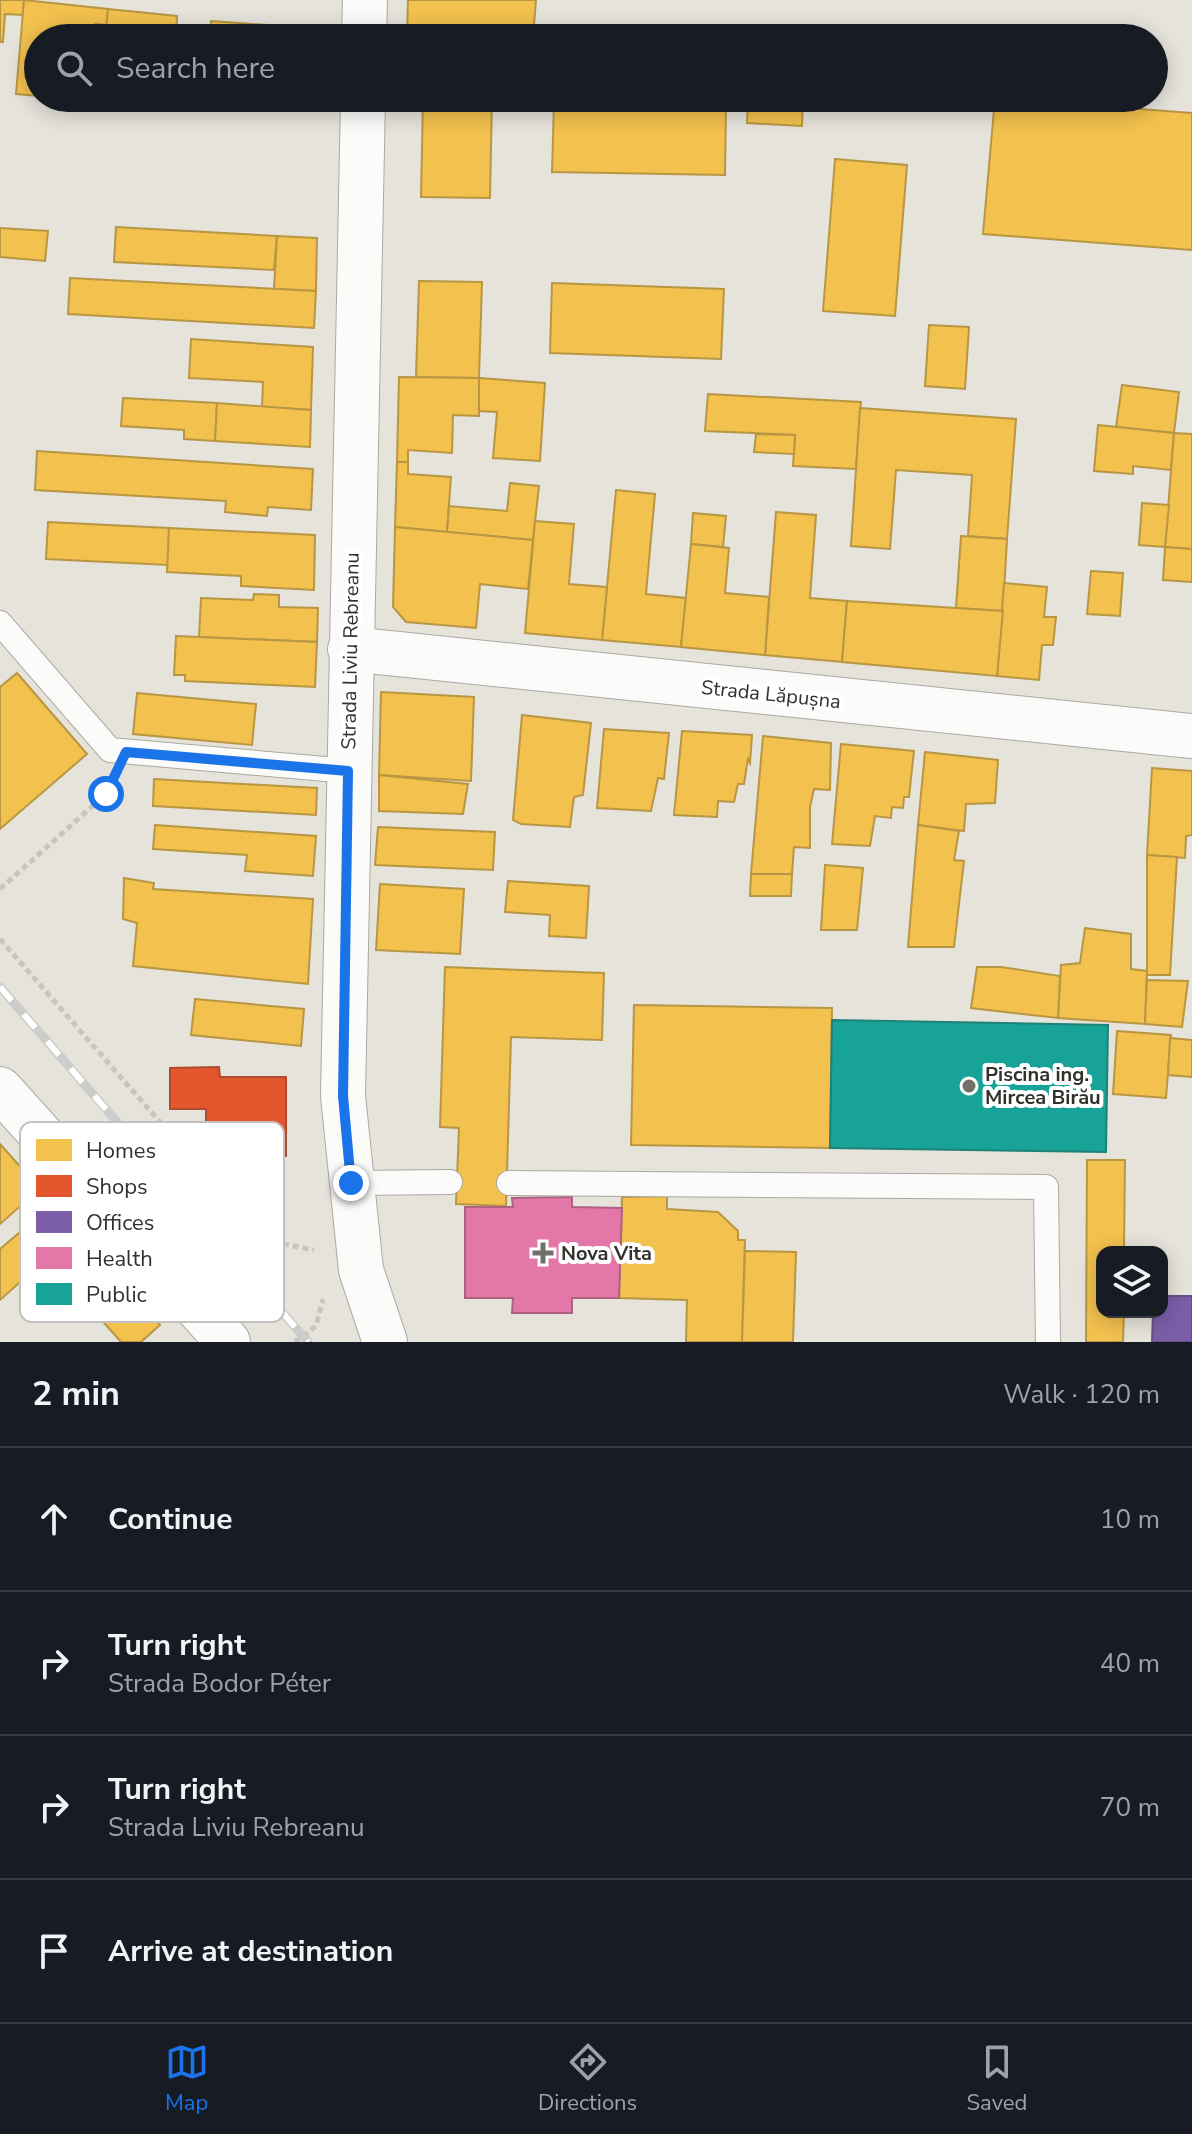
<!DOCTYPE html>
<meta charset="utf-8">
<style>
:root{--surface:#171b24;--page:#20242c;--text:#f1f3f6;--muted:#9ea1a6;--line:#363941;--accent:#1a73e8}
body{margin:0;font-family:"Nunito Sans",sans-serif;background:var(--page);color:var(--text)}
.controls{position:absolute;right:24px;bottom:24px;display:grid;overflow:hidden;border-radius:16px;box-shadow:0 4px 20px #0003}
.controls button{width:72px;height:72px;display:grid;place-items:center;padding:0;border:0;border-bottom:2px solid var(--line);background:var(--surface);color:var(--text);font:40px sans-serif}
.stop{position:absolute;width:24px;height:24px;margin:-18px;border:6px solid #1a73e8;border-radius:50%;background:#fff}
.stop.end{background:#1a73e8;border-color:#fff;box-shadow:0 2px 8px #0008}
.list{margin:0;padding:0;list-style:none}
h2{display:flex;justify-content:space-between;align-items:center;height:104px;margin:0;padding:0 32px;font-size:34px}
h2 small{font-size:26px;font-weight:400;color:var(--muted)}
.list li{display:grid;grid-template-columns:52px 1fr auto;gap:24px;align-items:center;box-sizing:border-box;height:144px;padding:0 32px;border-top:2px solid var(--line)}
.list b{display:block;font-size:30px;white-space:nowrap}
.list p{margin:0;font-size:26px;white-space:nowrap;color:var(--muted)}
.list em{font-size:26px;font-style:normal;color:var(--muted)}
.icon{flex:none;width:44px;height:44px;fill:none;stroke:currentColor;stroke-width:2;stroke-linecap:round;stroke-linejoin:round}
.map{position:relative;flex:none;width:1192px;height:1342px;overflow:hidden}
.search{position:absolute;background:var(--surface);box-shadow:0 4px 20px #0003;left:24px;right:24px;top:24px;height:88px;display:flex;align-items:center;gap:20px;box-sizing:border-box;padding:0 28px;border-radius:44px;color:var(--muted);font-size:30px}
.sheet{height:680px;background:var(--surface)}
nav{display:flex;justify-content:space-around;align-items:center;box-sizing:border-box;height:112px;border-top:2px solid var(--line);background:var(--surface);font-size:22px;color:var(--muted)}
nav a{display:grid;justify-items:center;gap:4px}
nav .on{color:var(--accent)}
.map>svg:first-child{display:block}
</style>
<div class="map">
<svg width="1192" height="1342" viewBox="0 0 1192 1342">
<rect width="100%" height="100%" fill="#e5e3da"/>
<!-- homes -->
<g fill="#f2c14e" stroke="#b89644" stroke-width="2">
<path d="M0 0H24L23 15 5 14 3 42H0Z"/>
<path d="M24 0 108 9 107 25 95 24 94 38H38V96L16 94Z"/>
<path d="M408 0H536L533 37 407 31Z"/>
<path d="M108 9 177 16 176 38H105Z"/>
<path d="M211 21 310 28 319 38H210Z"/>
<path d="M107 98H166L165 103Z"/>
<path d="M247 98H320V105L247 101Z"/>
<path d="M423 98H492L490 198 421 197Z"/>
<path d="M748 98H803L802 126 747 123Z"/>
<path d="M995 98 1192 113V250L983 234Z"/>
<path d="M554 102 726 105 725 175 552 172Z"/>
<path d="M835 159 907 165 895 316 823 311Z"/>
<path d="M116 227 277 236 274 270 114 262Z"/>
<path d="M0 228 48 231 45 261 0 257Z"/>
<path d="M277 236 317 238 316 291 274 289Z"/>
<path d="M70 278 316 291 314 328 68 314Z"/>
<path d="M419 281 482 282 479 378 416 377Z"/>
<path d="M552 283 724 289 721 359 550 353Z"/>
<path d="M929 325 969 327 965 389 925 386Z"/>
<path d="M191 339 313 347 311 410 262 407 263 382 189 378Z"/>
<path d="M399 377 479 378V416L453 415 452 453 408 450V462H397Z"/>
<path d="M479 378 545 383 540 461 493 458 497 412 479 411Z"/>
<path d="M1122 385 1179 392 1174 433 1116 427Z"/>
<path d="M708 394 861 402 856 469 793 466 795 435 705 431Z"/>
<path d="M123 398 217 403 215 441 184 439V430L121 426Z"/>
<path d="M217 403 311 410 310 447 215 441Z"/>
<path d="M860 408 1016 419 1007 539 968 536 972 475 896 470 890 549 851 546Z"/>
<path d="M1098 425 1174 433 1171 470 1133 466V474L1094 471Z"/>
<path d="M1174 433 1192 434V549L1165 547Z"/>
<path d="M756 434 795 435 794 454 754 452Z"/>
<path d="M37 451 313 469 311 510 268 507 267 516 225 512 226 501 35 490Z"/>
<path d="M397 462H408V474L451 477 447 532 395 527Z"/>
<path d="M510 483 539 486 533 540 447 532 449 506 507 511Z"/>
<path d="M616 490 655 494 646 594 686 598 681 647 602 640Z"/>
<path d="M1142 503 1169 505 1165 547 1139 545Z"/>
<path d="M776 512 816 515 810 598 847 601 842 662 765 655Z"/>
<path d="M693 513 726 516 723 547 691 544Z"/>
<path d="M535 521 574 524 569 584 607 587 602 640 525 633Z"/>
<path d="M48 522 169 528 168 565 46 559Z"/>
<path d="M395 527 533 540 528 589 480 584 476 628 406 622 393 607Z"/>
<path d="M169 528 315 535 314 590 241 586V576L167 572Z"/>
<path d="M961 536 1007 539 1003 611 956 608Z"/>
<path d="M691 544 729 548 725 593 769 597 765 655 681 647Z"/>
<path d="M1165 547 1192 549V582L1163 580Z"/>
<path d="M1091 571 1123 573 1120 616 1087 614Z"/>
<path d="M1004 583 1047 587 1044 617H1056L1053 645H1042L1039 680 997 676Z"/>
<path d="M254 594 279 595V607L318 608 317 642 199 637 201 598 253 600Z"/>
<path d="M847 601 1003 611 997 676 842 662Z"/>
<path d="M176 636 317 642 315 687 185 681V675H174Z"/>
<path d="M17 673 87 754 0 829V687Z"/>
<path d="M381 692 474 697 471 781 379 775Z"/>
<path d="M137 693 256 704 252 745 133 734Z"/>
<path d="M522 715 591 723 583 795 574 797 570 827 521 824 513 820Z"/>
<path d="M604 729 669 733 664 779 658 778 651 811 597 808Z"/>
<path d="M682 731 752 735 750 763 748 759 744 784H738L734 802 718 801 717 817 674 815Z"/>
<path d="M763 736 831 743 830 790 814 789 810 807V848L794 847 792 874H751Z"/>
<path d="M841 744 914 751 909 797H904L903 808 892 807 891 818 875 816 870 846 832 844Z"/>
<path d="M925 752 998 760 995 803 966 804 964 831 918 825Z"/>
<path d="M1152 768 1192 771V835L1186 836 1185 858 1147 855Z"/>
<path d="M379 775 468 784 463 814 379 811Z"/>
<path d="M154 779 317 788 316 815 153 806Z"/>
<path d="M155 825 316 836 313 876 245 871 247 855 153 849Z"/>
<path d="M918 825 959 831 954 860 964 861 954 947H908Z"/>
<path d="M378 827 495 832 493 870 375 865Z"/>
<path d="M1147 855 1177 857 1170 975H1147Z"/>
<path d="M825 865 863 868 857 930H821Z"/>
<path d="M751 874H792L791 896H750Z"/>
<path d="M124 878 154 883 153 889 313 899 308 984 133 966 137 923 123 919Z"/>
<path d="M508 881 589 886 586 938 549 936 550 915 505 912Z"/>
<path d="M380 884 464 889 460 954 376 950Z"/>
<path d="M1085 928 1131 934V969L1147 971 1145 1024 1058 1018 1061 965 1080 963Z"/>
<path d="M445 967 604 973 602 1040 511 1037 506 1206 456 1204 459 1128 440 1127Z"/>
<path d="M977 967H1001L1060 976 1058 1018 971 1008Z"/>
<path d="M1147 980 1188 981 1182 1027 1145 1024Z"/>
<path d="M195 999 304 1009 301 1046 191 1035Z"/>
<path d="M634 1005 832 1008 830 1148 631 1145Z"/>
<path d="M1117 1031 1171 1035 1166 1098 1113 1094Z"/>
<path d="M1170 1038 1192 1040V1077L1168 1075Z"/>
<path d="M0 1144 40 1189 0 1224Z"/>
<path d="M1087 1160H1125L1124 1252H1102V1312H1124L1123 1342H1086Z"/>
<path d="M667 1196V1209L718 1212 738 1231V1240H745L742 1342H686L687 1300 619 1298 622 1197Z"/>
<path d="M53 1204 103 1261 73 1287 47 1258 0 1300V1249Z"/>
<path d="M745 1251 796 1252 793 1342H742Z"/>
<path d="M114 1272 160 1325 141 1342H121L83 1299Z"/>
</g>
<!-- shops -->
<path fill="#e4572e" stroke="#af4c2d" stroke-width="2" d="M219 1067 220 1077H286V1156H246V1168L219 1169V1154L206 1153V1109H170V1068Z"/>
<!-- offices -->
<path fill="#7b5ea7" stroke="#655082" stroke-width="2" d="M1162 1296H1192V1342H1152L1153 1312H1162Z"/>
<!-- health -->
<path fill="#e377a8" stroke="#ae6282" stroke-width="2" d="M572 1197V1207L622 1208 619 1298H572V1313H512L513 1298H465V1207H513L512 1198Z"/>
<!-- public -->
<path fill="#17a398" stroke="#1f8177" stroke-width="2" d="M832 1020 1108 1025 1106 1152 830 1148Z"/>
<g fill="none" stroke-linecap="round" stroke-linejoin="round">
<defs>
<g id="lane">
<path d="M0 623 110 750 348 771"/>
<path d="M351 1183 450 1182"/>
<path d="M509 1183 1046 1187 1048 1342"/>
</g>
<path id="street" d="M350 649 1192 736"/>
<g id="secondary">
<path d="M364 38 365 0"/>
<path d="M363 98 343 1096 361 1270 385 1342"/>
<path d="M0 1089 228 1342"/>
</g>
</defs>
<!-- lane casing -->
<use href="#lane" stroke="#aba9a3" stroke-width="26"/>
<!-- street casing -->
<use href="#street" stroke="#aba9a3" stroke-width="46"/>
<!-- secondary casing -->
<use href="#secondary" stroke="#aba9a3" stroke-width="46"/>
<!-- path -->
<g stroke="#c5c5c1" stroke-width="5" stroke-dasharray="6 4" stroke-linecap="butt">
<path d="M0 889 106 794 112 783"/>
<path d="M0 939 263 1240 314 1250"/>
<path d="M295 1342 316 1326 323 1299"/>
</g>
<!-- lane -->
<use href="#lane" stroke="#fbfbf9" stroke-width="24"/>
<!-- street -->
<use href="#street" stroke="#fbfbf9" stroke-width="44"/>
<!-- secondary -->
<use href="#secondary" stroke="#fbfbf9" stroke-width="44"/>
<defs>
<path id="rail" d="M0 987 308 1342"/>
</defs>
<!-- rail casing -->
<use href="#rail" stroke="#ccccca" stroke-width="9"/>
<!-- rail -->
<use href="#rail" stroke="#fff" stroke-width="6" stroke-dasharray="18" stroke-linecap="butt"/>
</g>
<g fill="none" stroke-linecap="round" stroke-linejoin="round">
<!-- route -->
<path stroke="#1a73e8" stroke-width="10" d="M106 794 126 752 348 771 343 1096 351 1183"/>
</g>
<!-- markers -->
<g fill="#716f68" stroke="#fff" stroke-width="3">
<circle cx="969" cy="1086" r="8"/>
<path d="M539 1241h8v8h8v8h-8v8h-8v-8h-8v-8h8z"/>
</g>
<g text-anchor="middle" stroke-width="8" stroke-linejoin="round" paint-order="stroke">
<!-- street labels -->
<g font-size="20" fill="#32312b" stroke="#fff">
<text transform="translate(350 651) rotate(-89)" y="7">Strada Liviu Rebreanu</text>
<text transform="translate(771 694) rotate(6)" y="7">Strada Lăpușna</text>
</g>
<!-- poi labels -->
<g font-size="20" font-weight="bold" fill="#32312b" stroke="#fff" text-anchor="start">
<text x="985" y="1081">Piscina ing.<tspan x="985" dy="23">Mircea Birău</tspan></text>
<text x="561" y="1260">Nova Vita</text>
</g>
</g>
<!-- legend -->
<rect x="20" y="1122" width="264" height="200" rx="12" fill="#fff" stroke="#c2c1bf" stroke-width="2"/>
<rect x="36" y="1139" width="36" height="22" fill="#f2c14e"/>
<rect x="36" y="1175" width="36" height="22" fill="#e4572e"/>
<rect x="36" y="1211" width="36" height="22" fill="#7b5ea7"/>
<rect x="36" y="1247" width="36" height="22" fill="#e377a8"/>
<rect x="36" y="1283" width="36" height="22" fill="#17a398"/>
<g font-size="22" fill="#32312b">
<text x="86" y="1158">Homes</text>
<text x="86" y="1194">Shops</text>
<text x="86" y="1230">Offices</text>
<text x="86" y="1266">Health</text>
<text x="86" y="1302">Public</text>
</g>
</svg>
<div class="controls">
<button><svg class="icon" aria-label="layers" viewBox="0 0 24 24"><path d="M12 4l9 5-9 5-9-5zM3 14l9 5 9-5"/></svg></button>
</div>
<div class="stop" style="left:106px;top:794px"></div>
<div class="stop end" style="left:351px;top:1183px"></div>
<div class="search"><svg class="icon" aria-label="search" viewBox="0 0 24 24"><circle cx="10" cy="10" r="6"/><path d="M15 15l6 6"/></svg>Search here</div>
</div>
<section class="sheet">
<h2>2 min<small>Walk · 120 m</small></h2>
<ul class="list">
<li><svg class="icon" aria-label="ahead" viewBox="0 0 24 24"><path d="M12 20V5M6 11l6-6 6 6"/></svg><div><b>Continue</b></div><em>10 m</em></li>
<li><svg class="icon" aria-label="right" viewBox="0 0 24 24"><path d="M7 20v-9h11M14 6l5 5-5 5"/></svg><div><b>Turn right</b><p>Strada Bodor Péter</p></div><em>40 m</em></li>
<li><svg class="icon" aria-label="right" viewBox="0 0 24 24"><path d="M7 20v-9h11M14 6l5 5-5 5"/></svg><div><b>Turn right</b><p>Strada Liviu Rebreanu</p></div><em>70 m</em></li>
<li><svg class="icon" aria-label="arrive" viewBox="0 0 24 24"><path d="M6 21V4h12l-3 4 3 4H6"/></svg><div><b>Arrive at destination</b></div></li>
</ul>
</section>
<nav>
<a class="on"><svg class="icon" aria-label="map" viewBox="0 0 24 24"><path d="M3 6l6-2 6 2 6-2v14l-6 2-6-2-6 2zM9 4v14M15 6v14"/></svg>Map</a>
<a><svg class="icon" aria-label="directions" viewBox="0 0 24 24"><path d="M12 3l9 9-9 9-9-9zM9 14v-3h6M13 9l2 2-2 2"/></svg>Directions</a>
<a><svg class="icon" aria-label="saved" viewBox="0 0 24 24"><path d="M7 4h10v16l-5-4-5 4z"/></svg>Saved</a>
</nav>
